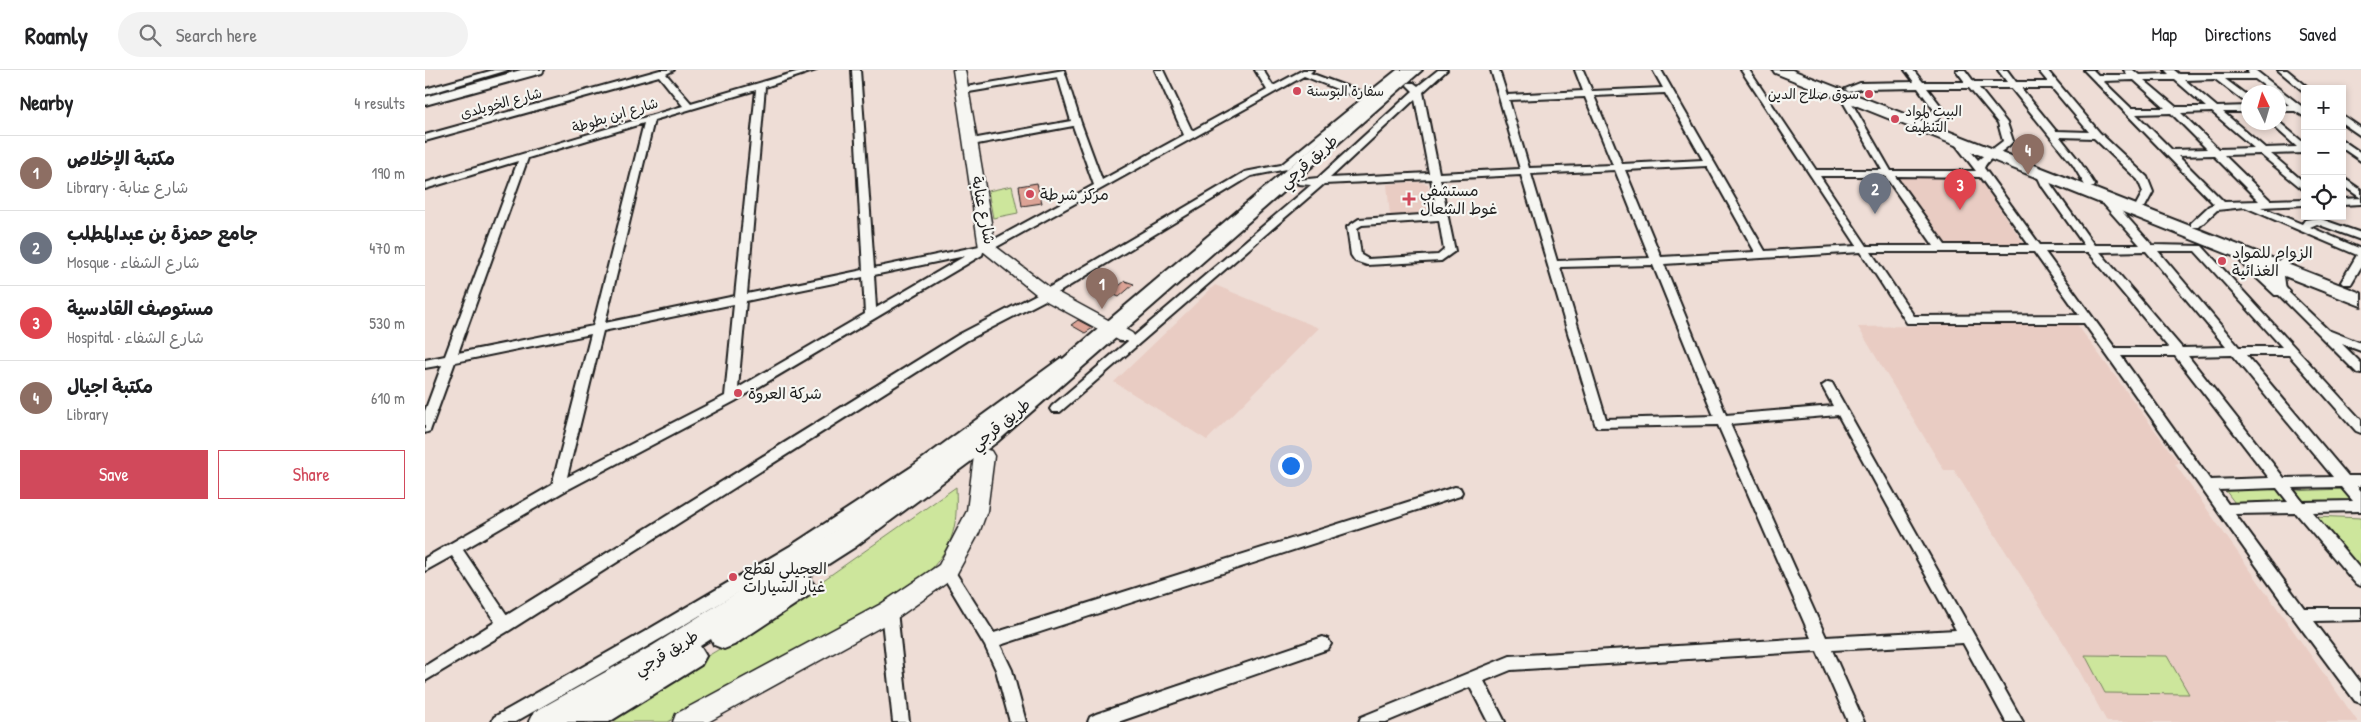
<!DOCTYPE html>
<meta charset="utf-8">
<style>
:root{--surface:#fff;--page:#f2f2f2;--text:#202124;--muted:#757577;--line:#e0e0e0;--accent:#d1495b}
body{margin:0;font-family:"Patrick Hand","Playpen Sans Arabic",sans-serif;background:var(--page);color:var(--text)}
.controls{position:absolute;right:15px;top:15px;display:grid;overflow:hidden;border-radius:0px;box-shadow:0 2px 8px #0003}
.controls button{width:45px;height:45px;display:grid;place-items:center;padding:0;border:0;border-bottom:1px solid var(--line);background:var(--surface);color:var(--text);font:25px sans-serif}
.compass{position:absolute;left:1816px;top:15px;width:45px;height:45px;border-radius:50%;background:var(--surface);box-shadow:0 2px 8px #0003;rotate:355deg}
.you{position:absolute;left:865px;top:395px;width:18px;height:18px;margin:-12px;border:4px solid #fff;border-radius:50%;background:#1a73e8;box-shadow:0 0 0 8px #1a73e833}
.badge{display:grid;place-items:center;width:32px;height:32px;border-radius:50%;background:var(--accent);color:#fff;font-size:16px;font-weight:700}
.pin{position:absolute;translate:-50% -41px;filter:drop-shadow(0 1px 2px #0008)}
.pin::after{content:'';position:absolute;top:26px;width:18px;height:15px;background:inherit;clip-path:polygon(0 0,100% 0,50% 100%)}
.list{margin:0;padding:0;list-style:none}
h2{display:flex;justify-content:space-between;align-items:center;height:65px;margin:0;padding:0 20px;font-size:21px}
h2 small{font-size:16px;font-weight:400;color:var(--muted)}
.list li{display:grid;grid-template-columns:32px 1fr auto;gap:15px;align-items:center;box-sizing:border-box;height:75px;padding:0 20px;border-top:1px solid var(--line)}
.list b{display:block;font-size:19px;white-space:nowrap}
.list p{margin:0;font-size:16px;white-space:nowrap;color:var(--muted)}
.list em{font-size:16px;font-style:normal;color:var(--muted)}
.actions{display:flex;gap:10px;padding:15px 20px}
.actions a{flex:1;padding:11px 0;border:1px solid var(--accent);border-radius:0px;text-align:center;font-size:18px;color:var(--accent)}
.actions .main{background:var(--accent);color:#fff}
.icon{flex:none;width:28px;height:28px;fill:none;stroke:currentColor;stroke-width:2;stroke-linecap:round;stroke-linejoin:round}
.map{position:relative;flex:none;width:1936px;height:652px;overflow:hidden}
header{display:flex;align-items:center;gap:30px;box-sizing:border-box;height:70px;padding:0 25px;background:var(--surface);border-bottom:1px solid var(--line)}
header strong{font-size:24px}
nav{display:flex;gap:28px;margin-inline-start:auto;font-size:18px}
.search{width:350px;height:45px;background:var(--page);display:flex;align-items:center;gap:12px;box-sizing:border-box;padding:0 18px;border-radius:28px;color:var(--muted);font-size:19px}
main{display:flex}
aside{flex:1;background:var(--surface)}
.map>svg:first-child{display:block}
</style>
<header>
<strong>Roamly</strong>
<div class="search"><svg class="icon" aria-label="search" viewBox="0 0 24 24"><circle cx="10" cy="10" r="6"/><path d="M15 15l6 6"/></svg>Search here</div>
<nav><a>Map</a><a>Directions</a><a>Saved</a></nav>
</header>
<main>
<aside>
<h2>Nearby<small>4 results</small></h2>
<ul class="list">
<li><span class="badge" style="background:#8d6e63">1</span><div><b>مكتبة الإخلاص</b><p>Library · شارع عنابة</p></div><em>190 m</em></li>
<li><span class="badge" style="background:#6b7280">2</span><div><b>جامع حمزة بن عبدالمطلب</b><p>Mosque · شارع الشفاء</p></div><em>470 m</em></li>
<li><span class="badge" style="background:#e0444e">3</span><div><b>مستوصف القادسية</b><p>Hospital · شارع الشفاء</p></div><em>530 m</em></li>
<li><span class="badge" style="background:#8d6e63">4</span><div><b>مكتبة اجيال</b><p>Library</p></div><em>610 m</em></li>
</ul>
<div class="actions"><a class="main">Save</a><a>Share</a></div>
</aside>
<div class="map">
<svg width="1936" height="652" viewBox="0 0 1936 652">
<rect width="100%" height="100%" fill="#eeddd6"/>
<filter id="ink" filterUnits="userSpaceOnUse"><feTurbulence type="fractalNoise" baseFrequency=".02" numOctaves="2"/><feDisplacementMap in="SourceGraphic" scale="10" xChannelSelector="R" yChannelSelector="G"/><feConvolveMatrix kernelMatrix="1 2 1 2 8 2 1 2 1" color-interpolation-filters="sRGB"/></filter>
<g filter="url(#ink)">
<!-- built -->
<g fill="#e9ccc3">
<path d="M1552 106 1600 175 1515 174 1473 107Z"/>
<path d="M995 112 1003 114 1008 144 965 146 962 114Z"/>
<path d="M790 215 894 258 782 370 689 312Z"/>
<path d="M1651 253 1754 393 1750 394 1933 652H1682L1643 580 1529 400H1519L1433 257Z"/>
</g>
<!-- green -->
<g fill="#cde69c" stroke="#74815c">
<path d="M587 116 593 143 568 148 563 121Z"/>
<path d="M531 417C533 463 527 476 498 509L243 652H171L330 558Z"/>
<path d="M1852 418 1866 435 1813 437 1800 420Z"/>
<path d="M1919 419 1933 436 1881 438 1867 421Z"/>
<path d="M1889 446 1936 448V505Z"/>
<path d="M1660 585 1742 586 1764 624 1680 623Z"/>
</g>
<!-- building -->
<g fill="#dca396" stroke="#1c1c1c">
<path d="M612 113 617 133 597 136 594 116Z"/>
<path d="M700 211 709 214 694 227 685 223Z"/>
<path d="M653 250 668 258 660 263 646 255Z"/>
</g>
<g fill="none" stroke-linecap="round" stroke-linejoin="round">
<defs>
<g id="street">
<path d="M69 0H83L0 25V19Z"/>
<path d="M235 0H249L241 4 266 33 378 0H391L340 17 322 224 438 200 427 0H435L449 198 559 175 669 115 648 56 547 75 542 72 547 69 646 51 633 7 538 23 535 22V18L639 0 656 53 677 110 759 65 730 0H738L767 61 842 20 830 0H838L848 16 878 0H888L885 3 942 24 972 0H981L949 27V31H944L862 99 826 106 626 227 541 271 85 560 0 611V596L70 552 27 486 0 501V488L127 415 166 264 30 292 6 358 5 361 0 363V341L17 295 0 298V290L20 286 93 91 0 119V113L258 36 234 6 0 71V65ZM879 6 937 29 856 95 820 102 618 221 533 265 82 545 38 480 138 422 310 331 557 185 558 182 566 180ZM331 20 310 226 180 253 229 50ZM219 53 168 256 33 283 103 88ZM540 186 451 238 449 205ZM438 207 440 244 313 318 321 231ZM309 234 300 326 142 407 178 261Z"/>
<path d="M1013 0H1022L998 22 1014 103 1095 99 1066 0H1074L1082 25 1158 21 1150 0H1158L1167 21 1238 18 1228 0H1236L1340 181 1432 176 1316 0H1324L1391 100H1457L1413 23 1417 20 1421 23 1466 101H1551L1527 70V66H1533L1553 90 1578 71 1573 53 1544 18H1502L1519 40 1513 50 1497 58 1492 55C1498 49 1505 48 1509 40L1493 18 1435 19 1424 22 1420 19 1435 13 1489 12 1480 0H1488L1498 12H1540L1531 0H1540L1549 12H1582L1573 0H1582L1591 12H1623L1613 0H1622L1675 63 1722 107 1728 122 1720 137H1712L1711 135 1718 122 1713 110 1669 68 1635 67 1655 92 1670 115 1669 117H1661L1648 95 1586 18H1554L1582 53 1588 71C1580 82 1564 86 1559 98L1615 175H1659L1617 116 1611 103 1616 100 1619 101 1627 116 1669 175H1715L1675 130 1674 128 1679 125 1683 126 1727 175 1777 176 1936 350V363L1931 361 1864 285H1821L1923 406H1936V416H1932L1936 421V441L1887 442 1936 500V516L1931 514 1871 443 1810 444 1879 538H1936V550L1889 551 1936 613V633L1930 631 1870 550 1659 253H1482L1436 182 1239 194 1301 345 1408 336 1397 316 1403 312 1407 313 1598 652H1581L1538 573 1407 580 1439 652H1423L1392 581 1086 600 1059 611 1080 652H1063L1045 617 961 652H934L936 647 1085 586 1386 568 1293 355 1171 357 1096 105 1015 109 1030 181 1016 191 942 195 930 191 926 185 922 157 934 149 1012 144 1006 109 899 114 635 342H627L625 339 627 336 886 115 873 114V110L893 108 988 21 982 15 983 13H989L993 16ZM1596 18H1627L1664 62 1631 61ZM1240 23 1278 90 1197 94 1169 26ZM1160 27 1188 95 1104 98 1084 30ZM990 29 1004 103 905 108ZM1282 96 1330 182 1236 187 1200 100ZM1190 100 1225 188 1132 191 1106 104ZM1395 106H1460L1509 176H1442ZM1470 106 1555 107 1604 175H1520ZM1014 150 1019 180 1013 185 943 189 936 185 932 158 937 155ZM1721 181 1801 277 1757 278 1675 182ZM1733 181H1770L1857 277H1814ZM1446 182H1609L1654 245 1489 246ZM1620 182H1663L1744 278H1690ZM1228 195 1289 346 1181 349 1135 197ZM1807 285 1908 407 1859 408 1763 286ZM1696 286H1750L1844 408 1785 410ZM1413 345 1531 560 1401 567 1305 354ZM1916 417 1928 431 1878 432 1867 418ZM1852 418 1863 432 1803 434 1793 420Z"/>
<path d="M1659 0H1668L1673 5H1703L1699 0H1708L1714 5 1744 4 1740 0H1749L1754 4H1824L1822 0H1830L1880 39V47L1870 41H1854V35H1864L1854 27V22H1848L1830 9H1800L1824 27V35L1790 9 1760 10 1792 37 1824 36V42H1798L1840 78 1872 77 1844 52H1854L1880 74V83L1846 84 1880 113V121L1835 84 1799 85 1845 130 1880 129V135L1836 137 1877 154 1880 150 1893 148 1936 163V170L1892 154 1885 157 1936 179V197L1926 214H1918L1916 212 1932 185 1820 137 1792 140 1774 157H1766V153L1784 136 1789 134ZM1709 10 1740 38H1706L1678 11ZM1719 10H1750L1781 37H1751ZM1787 42 1829 78 1793 79 1756 43ZM1746 43 1782 79 1747 80 1711 44ZM1788 85 1834 131 1799 132 1753 86Z"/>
<path d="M1853 0H1862L1885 19 1878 21Z"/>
<path d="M1917 45 1936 58V66L1917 53Z"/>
<path d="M1917 70 1936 83V91L1917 78Z"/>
<path d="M1917 107 1936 120V134L1917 135V129L1936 128 1917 115Z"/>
<path d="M1861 186 1866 189 1859 206 1861 220 1903 260 1936 273V281L1917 274 1936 293V304L1932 303 1850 221C1848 210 1847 190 1861 186Z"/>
<path d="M636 288 642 292 640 295C593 332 545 369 496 404 366 495 228 574 90 652H67L69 647 219 562 367 475 485 398Z"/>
<path d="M1030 417 1035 418 1037 422 1035 426 575 575 587 600 601 652H585L571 600 560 576 515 501 517 497 522 495 527 497 569 563Z"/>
<path d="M464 535 469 536 472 541 484 652H468L456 541 459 536Z"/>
<path d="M898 567 903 569 906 574 903 579 693 652H663L665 647 671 644Z"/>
</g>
<g id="secondary">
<path d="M528 0H540L570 176 628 220 707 263 710 267 707 271H695L616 228 554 178Z"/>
<path d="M559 379 566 381 569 386 562 441 554 463 530 507 472 548 283 652H248L251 644 456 534 514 495 542 441 549 386 552 381Z"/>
</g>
<g id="primary">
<path d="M96 0H119L117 3 0 35V27Z"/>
<path d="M1348 0H1367L1936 223V236L1844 200 1865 221 1862 225H1850L1819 196 1816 192 1818 190 1350 3Z"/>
</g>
<path id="highway" d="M979 0H997L572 372 430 477 383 507 390 516 386 524 309 575 299 579 289 575 286 569 275 576 281 586 276 595 184 652H104L109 642 227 576 410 461 554 360Z"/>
</defs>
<!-- street casing -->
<use href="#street" stroke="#1c1c1c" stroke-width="4"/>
<!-- secondary casing -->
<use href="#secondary" stroke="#1c1c1c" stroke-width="3"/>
<!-- primary casing -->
<use href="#primary" stroke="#1c1c1c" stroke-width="4"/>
<!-- highway casing -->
<use href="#highway" stroke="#1c1c1c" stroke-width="4"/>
<!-- street -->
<use href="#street" fill="#f6f6f2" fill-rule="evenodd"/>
<!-- secondary -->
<use href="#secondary" fill="#f6f6f2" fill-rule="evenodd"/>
<!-- primary -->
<use href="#primary" fill="#f6f6f2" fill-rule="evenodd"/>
<!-- highway -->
<use href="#highway" fill="#f6f6f2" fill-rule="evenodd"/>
</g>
</g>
<!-- markers -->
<g fill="#d1495b" stroke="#f6f6f2" stroke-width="2">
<circle cx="872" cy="21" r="5"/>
<circle cx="1444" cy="24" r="5"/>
<circle cx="1470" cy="49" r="5"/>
<circle cx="605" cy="124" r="5"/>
<path d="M981.5 121.5h5v5h5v5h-5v5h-5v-5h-5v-5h5z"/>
<circle cx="1797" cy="191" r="5"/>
<circle cx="313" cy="323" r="5"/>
<circle cx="308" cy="507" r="5"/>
</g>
<g text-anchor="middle" stroke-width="4.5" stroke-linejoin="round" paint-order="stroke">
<!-- far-poi labels -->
<g font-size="14" fill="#1c1c1c" stroke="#f6f6f2" text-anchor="start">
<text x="882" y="26">سفارة البوسنة</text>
<text x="1434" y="29" text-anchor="end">سوق صلاح الدين</text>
<text x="1480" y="46">البيت لمواد<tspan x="1480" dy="16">التنظيف</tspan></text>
</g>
<!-- far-street labels -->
<g font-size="14" fill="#1c1c1c" stroke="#f6f6f2">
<text transform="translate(76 33) rotate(-15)" y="5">شارع الخويلدى</text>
<text transform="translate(190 45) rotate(-17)" y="5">شارع ابن بطوطة</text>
</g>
<!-- street labels -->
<g font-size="16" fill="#1c1c1c" stroke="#f6f6f2">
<text transform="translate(883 91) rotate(-41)" y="6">طريق قرجي</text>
<text transform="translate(559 140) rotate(79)" y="6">شارع عنابة</text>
<text transform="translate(575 354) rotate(-39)" y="6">طريق قرجي</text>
<text transform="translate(241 582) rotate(-31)" y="6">طريق قرجي</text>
</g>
<!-- poi labels -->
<g font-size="16" fill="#1c1c1c" stroke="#f6f6f2" text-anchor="start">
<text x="995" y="126">مستشفي<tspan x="995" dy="18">غوط الشعال</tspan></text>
<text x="615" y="130">مركز شرطة</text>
<text x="1807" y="188">الزوام للمواد<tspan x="1807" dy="18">الغذائية</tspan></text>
<text x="323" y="329">شركة العروة</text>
<text x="318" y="504">العجيلي لقطع<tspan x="318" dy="18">غيار السيارات</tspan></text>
</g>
</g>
</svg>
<div class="controls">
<button>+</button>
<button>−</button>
<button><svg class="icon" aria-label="locate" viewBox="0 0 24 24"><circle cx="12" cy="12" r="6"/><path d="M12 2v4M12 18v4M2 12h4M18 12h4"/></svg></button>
</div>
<svg class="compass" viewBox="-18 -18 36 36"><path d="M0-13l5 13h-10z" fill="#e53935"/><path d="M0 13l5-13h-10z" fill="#757577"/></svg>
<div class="you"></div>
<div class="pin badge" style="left:677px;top:239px;background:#8d6e63">1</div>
<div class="pin badge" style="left:1450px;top:144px;background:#6b7280">2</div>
<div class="pin badge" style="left:1535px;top:140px;background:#e0444e">3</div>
<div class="pin badge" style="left:1603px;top:105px;background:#8d6e63">4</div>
</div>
</main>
